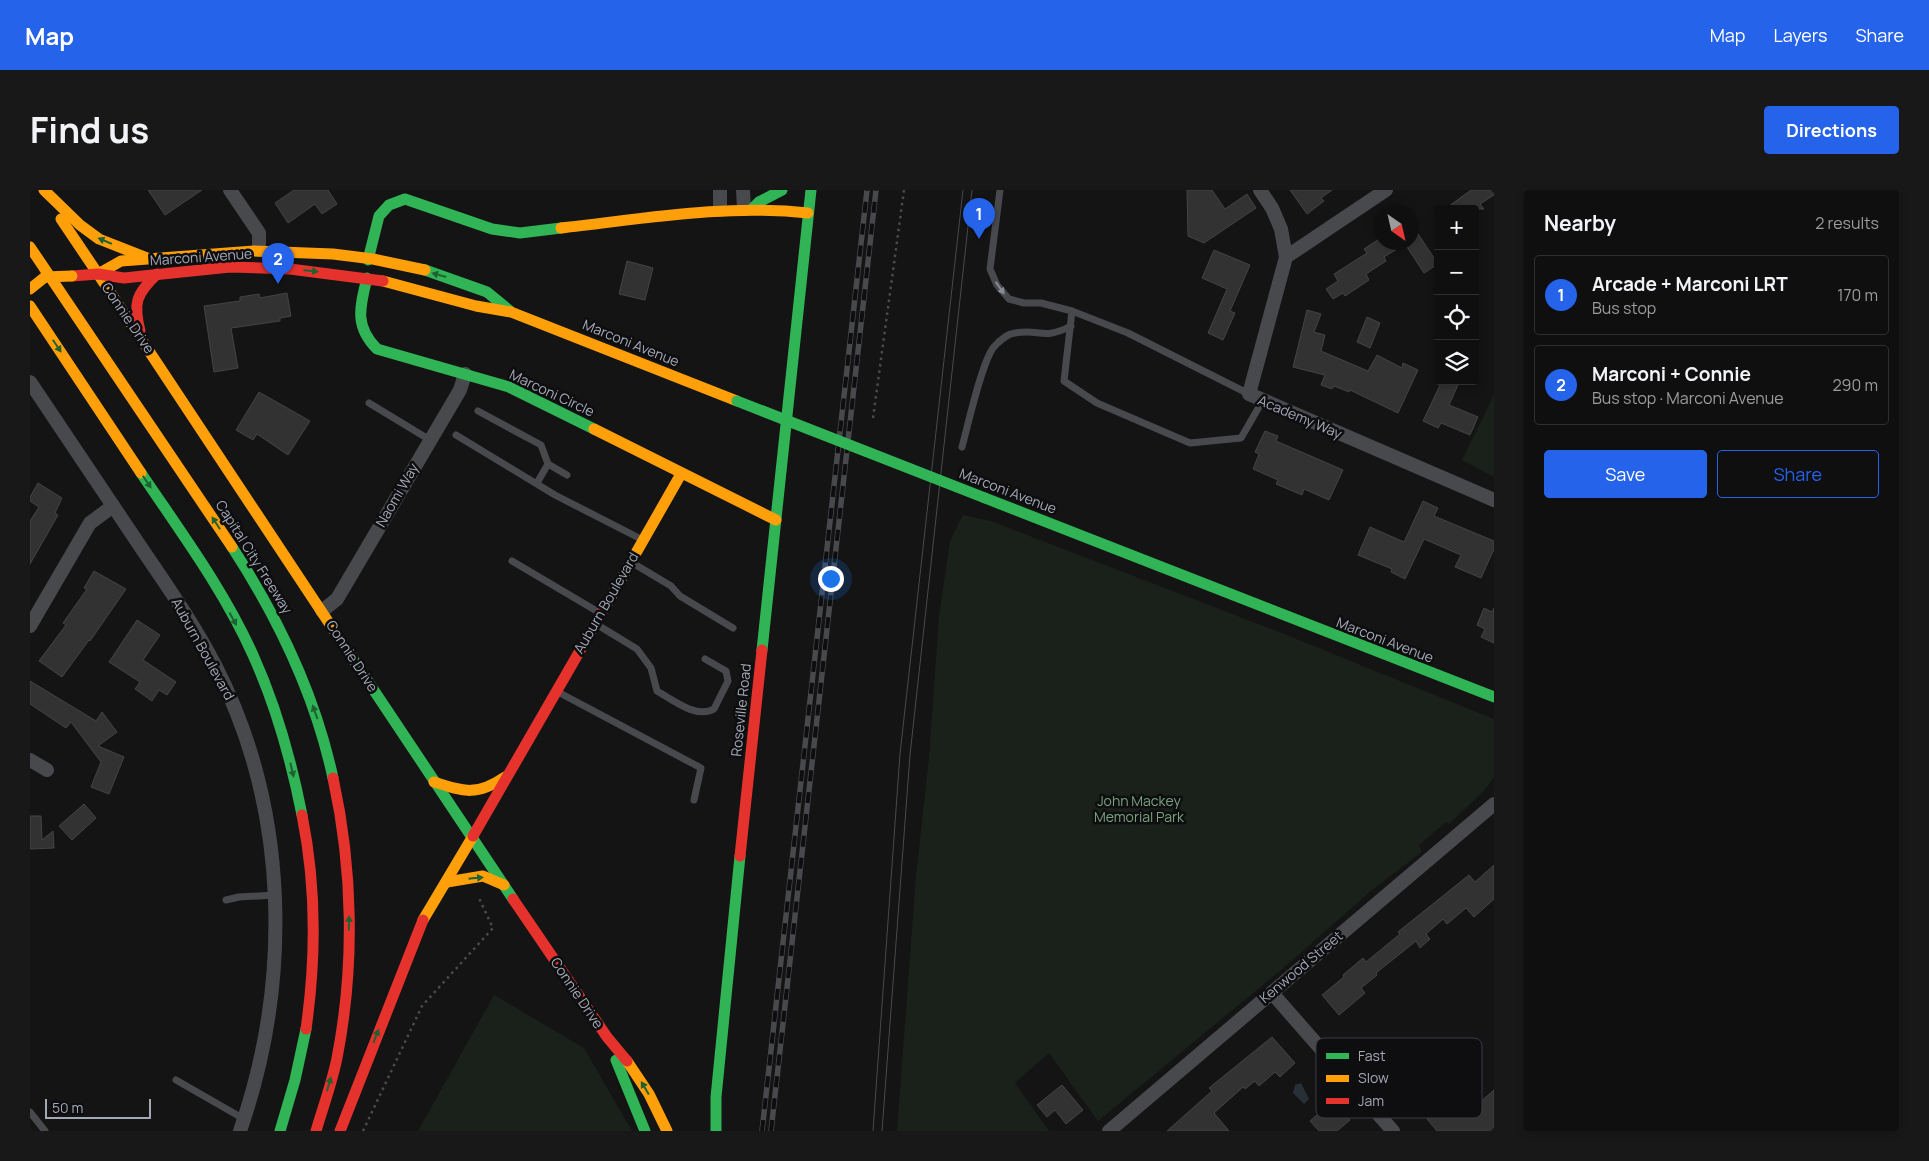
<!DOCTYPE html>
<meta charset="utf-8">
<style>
:root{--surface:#0f0f0f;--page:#181818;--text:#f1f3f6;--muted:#9b9c9e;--line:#2f2f2f;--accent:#2563eb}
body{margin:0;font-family:Manrope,sans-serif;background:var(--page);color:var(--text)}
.controls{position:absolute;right:15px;top:15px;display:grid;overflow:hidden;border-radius:5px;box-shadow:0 2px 8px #0003}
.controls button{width:45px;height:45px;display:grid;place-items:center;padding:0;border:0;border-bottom:1px solid var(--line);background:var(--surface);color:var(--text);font:25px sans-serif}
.compass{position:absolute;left:1344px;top:15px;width:45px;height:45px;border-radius:50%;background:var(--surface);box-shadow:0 2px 8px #0003;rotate:146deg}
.scale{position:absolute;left:15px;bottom:12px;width:106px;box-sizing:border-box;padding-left:5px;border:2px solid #a4a9b6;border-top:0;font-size:14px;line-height:18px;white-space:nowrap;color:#a4a9b6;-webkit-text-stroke:4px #0e0e10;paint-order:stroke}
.you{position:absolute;left:800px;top:388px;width:18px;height:18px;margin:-12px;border:4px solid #fff;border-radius:50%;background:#1a73e8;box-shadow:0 0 0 8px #1a73e833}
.badge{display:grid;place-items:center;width:32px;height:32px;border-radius:50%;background:var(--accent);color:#fff;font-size:16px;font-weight:700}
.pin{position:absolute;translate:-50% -41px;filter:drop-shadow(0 1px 2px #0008)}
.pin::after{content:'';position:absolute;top:26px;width:18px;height:15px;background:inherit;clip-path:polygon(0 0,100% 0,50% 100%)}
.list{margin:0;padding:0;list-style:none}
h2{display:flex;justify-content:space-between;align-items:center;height:65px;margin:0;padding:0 20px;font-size:21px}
h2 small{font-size:16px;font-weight:400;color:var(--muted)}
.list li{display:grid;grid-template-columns:32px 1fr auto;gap:15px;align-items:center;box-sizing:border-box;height:80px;margin:0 10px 10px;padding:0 10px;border:1px solid var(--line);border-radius:5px}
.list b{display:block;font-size:19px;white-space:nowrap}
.list p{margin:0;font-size:16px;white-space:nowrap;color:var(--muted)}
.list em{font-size:16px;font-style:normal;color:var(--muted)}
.actions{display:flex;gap:10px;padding:15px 20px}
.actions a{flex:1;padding:11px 0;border:1px solid var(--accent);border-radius:5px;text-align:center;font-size:18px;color:var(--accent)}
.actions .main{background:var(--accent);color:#fff}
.icon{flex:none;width:28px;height:28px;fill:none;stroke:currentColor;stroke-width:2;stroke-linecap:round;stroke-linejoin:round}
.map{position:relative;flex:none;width:1464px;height:941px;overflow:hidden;border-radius:5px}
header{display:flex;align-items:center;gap:30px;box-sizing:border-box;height:70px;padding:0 25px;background:var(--accent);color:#fff}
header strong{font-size:24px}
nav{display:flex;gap:28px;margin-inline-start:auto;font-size:18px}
.intro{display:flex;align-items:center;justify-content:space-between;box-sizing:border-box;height:120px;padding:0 30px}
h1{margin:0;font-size:35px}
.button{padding:12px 22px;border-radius:5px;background:var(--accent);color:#fff;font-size:18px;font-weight:700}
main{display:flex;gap:30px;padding:0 30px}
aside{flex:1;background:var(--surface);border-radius:5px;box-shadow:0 2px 8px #0003}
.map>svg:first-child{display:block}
</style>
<header>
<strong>Map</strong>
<nav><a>Map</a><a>Layers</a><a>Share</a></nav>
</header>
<div class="intro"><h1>Find us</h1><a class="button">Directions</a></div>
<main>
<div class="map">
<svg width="1464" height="941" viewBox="0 0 1464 941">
<rect width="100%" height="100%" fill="#141414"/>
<!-- green -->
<g fill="#1a211b">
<path d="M1464 205V287L1432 270Z"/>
<path d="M933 325 961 331 1244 440 1464 529V587L1453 602 1419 634 1416 632 1389 655 1392 662 1342 700 1251 780 1068 931 1019 863 985 893 1019 941H867L886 686 899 568 909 426 920 351Z"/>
<path d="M464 805 554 858 602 941H388Z"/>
</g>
<!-- water -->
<path fill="#272f37" d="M1271 893 1279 909 1274 914 1263 903 1265 895Z"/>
<!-- building -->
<g fill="#323233" stroke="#424448">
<path d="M118 0H172L135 25Z"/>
<path d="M264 0H298L307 14 292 24 285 14 258 33 245 13Z"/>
<path d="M1157 0H1182L1195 19 1217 4 1226 18 1174 53 1158 46Z"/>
<path d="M1260 0H1302L1291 8 1294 11 1277 24Z"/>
<path d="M1441 0H1464V5L1450 14 1454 19H1415Z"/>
<path d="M1382 35 1408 74 1394 83 1375 54 1354 67 1356 71 1336 84 1339 90 1315 106 1313 103 1303 109 1296 99 1308 91 1304 84 1337 63 1334 59 1352 47V52H1382Z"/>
<path d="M1184 60 1220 75 1200 121 1205 123 1193 150 1178 143 1197 99 1172 88Z"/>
<path d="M597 71 623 78 615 110 589 104Z"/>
<path d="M257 103 261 126 250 128V131L201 138 208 178 184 182 174 116 210 111V107L229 104 230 108Z"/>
<path d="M1277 120 1291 124 1284 142 1295 145 1291 161 1338 181 1347 165 1372 178 1373 173 1388 180 1368 223 1320 200 1319 202 1304 196 1302 199 1291 195 1295 185 1263 177Z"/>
<path d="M1337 127 1350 133 1340 158 1327 152Z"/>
<path d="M1412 191H1420L1428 195 1419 215 1448 227 1440 245 1411 233 1408 238 1393 231Z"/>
<path d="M229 202 280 231 258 265 227 244 223 250 206 240Z"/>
<path d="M1235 241 1248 246 1246 251 1313 280 1299 310 1274 299 1272 305 1246 294 1248 290 1223 279 1229 264 1225 262Z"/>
<path d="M8 293 32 308 25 323 28 325 0 374V331L9 317 0 311V307Z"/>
<path d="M1393 311 1408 318 1404 326 1464 351V359L1451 388 1425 377 1431 365 1394 349 1375 389 1361 382 1362 379 1328 365 1340 337 1374 352Z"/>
<path d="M64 381 96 399 60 451 59 450 32 487 9 471 36 435 33 433 57 399 54 398Z"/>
<path d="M1454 418 1462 422 1464 418V453L1451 447 1455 439 1447 435Z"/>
<path d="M107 430 130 445 113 470 146 492 137 505 129 500 122 511 105 499 110 492 79 472Z"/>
<path d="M0 491 66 531 72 522 87 542 68 556 94 567 79 604 61 597 71 572 41 532 36 538 0 514Z"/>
<path d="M54 614 66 628 42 650 29 636Z"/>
<path d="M0 626H11L12 650 23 641 24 658 0 659Z"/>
<path d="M1464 675V709L1444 727 1436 718 1417 734 1413 729 1396 744 1400 749 1390 758 1386 751 1346 783 1347 785 1331 798 1335 803 1309 825 1292 805 1314 787 1313 785 1333 768 1336 772 1370 744 1368 742 1439 685 1445 692Z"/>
<path d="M1242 847 1265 873 1250 887 1245 882 1229 896 1225 891 1215 899 1213 897 1184 923 1199 941H1137L1182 901 1179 898Z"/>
<path d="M1413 889 1440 921 1464 900V941H1407L1397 929 1404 924 1390 908Z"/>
<path d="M1032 895 1053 920 1036 934 1025 920 1017 927 1007 915Z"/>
<path d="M1304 910 1320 930 1307 941H1289L1280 931Z"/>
</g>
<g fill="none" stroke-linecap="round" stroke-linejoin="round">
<!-- path -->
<g stroke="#4a4b4f" stroke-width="2.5" stroke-dasharray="2.5 4" stroke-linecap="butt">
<path d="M843 228 874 0"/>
<path d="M333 941 392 816 463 738 448 706"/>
</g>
<!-- lane -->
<g stroke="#48494d" stroke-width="7">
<path d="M970 0 960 79 967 95 979 109 994 113H1011L1042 121 1098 143 1219 204"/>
<path d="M1042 121 1034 191 1067 213 1160 253 1211 248 1233 210"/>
<path d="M339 213 400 250"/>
<path d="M448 221 511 255 518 274 537 285"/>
<path d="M426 245 525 305 611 349"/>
<path d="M932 257C938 235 951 175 963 158 968 152 977 144 985 143 1010 138 1012 151 1041 136"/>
<path d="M507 293 518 274"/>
<path d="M482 371 570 423"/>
<path d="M601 372 641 396 650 406 703 438"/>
<path d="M566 434 607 459 621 478 627 501C643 510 666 529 684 519L698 491 696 481 675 469"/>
<path d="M528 502 671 578 664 610"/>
<path d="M196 710 209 707 245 705"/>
<path d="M146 890 214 929"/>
<path d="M0 922 15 941"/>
</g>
<!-- street -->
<g stroke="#48494d" stroke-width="14">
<path d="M200 0 229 43V60"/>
<path d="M713 0 714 19"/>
<path d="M1230 0 1242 18 1251 39 1256 67 1219 204 1464 310"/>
<path d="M690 20V0"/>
<path d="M1256 67 1356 0"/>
<path d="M0 192C37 248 75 303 112 359 138 397 165 436 186 477 259 620 262 791 210 941"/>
<path d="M292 421 307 409 430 200 435 184"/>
<path d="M0 436 60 333 83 316"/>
<path d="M0 570 17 580"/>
<path d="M1242 803 1363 941"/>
<path d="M1079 941 1464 614"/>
</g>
<!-- fast -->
<g stroke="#30b455" stroke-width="11">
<path d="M722 19 729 12 752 0"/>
<path d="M338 70 349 26 359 15 375 9 462 39 490 43 531 38"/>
<path d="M395 80 457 102 480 121"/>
<path d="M337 88C330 117 324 136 347 159L479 197 564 239"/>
<path d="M111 283C150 341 194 400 223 465 246 516 261 569 272 625"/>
<path d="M955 308 1464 507"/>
<path d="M202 357C249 429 285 504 303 588"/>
<path d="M309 448 483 709"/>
<path d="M732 460 781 0"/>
<path d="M586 870 615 941"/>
<path d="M250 941 265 890 276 839"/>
<path d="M686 941V907L710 666"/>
</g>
<!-- slow -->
<g stroke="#ff9f0a" stroke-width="11">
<path d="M14 0 50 35 69 49 120 69"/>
<path d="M31 29 68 84"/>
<path d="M531 38C613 29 695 14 778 23"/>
<path d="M0 57 202 357"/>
<path d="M68 84 309 448"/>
<path d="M68 84 91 71 224 61 303 64 343 69 395 80"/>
<path d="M353 91 446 116 481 122 707 211"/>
<path d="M0 99 15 87"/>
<path d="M0 116 111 283"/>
<path d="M564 239 746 330"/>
<path d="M578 412 651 284"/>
<path d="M404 592C435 602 447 606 475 587"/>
<path d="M417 692 453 686 474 695"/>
<path d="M393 730 443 646"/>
<path d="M597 871 619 904 637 941"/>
</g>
<!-- jam -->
<g stroke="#e5322d" stroke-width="11">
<path d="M42 86 68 84 94 88 200 77 260 79 353 91"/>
<path d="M110 141C103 113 106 104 127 84"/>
<path d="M272 625C286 694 286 769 276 839"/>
<path d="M443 646 578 412"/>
<path d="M710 666 732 460"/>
<path d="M483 709 577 847 597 871"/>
<path d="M286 941C293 917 302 893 307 868 325 776 323 679 303 588"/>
<path d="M310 941 393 730"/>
</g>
<!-- tram -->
<g stroke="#48494c" stroke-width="1">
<path d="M843 941 870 564 933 0"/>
<path d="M852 941 880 565 942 0"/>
</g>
<defs>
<g id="rail">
<path d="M732 941 837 0"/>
<path d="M741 941 846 0"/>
</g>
</defs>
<!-- rail casing -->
<use href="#rail" stroke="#48494c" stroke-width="5.5"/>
<!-- rail -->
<use href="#rail" stroke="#0e0e10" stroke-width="4" stroke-dasharray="11" stroke-linecap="butt"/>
<!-- fast-bridge -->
<path stroke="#30b455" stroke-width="11" d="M707 211 955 308"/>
<!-- slow-bridge -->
<path stroke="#ff9f0a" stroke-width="11" d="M15 87 42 86"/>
</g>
<!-- one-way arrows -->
<defs><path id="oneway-solid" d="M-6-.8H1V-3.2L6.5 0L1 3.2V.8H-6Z" transform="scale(1.25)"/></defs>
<g fill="#1f6132">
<use href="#oneway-solid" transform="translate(75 51) rotate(-157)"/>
<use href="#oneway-solid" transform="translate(281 81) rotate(5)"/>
<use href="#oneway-solid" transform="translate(409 85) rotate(-164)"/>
<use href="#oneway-solid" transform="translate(27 156) rotate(56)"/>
<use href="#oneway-solid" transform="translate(117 292) rotate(56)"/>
<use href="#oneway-solid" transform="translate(186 333) rotate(-123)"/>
<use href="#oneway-solid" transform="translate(203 429) rotate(61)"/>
<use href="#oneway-solid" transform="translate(285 522) rotate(-110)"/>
<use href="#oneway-solid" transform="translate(262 580) rotate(77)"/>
<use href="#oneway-solid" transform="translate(446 688) rotate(-6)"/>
<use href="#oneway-solid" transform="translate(319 733) rotate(-89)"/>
<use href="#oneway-solid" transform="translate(346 846) rotate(-69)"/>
<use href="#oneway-solid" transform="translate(299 894) rotate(-74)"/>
<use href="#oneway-solid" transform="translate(615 898) rotate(-121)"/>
</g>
<use fill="#888c96" href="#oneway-solid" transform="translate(970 98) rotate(55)"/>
<g text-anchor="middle" stroke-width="5" stroke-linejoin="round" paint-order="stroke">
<!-- street labels -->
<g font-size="14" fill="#a4a9b6" stroke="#0e0e10">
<text transform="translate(171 67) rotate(-4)" y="5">Marconi Avenue</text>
<text transform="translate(98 128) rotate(56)" y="5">Connie Drive</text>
<text transform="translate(601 153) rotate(22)" y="5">Marconi Avenue</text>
<text transform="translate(522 203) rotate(25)" y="5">Marconi Circle</text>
<text transform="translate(1270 227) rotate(23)" y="5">Academy Way</text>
<text transform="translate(978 301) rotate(21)" y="5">Marconi Avenue</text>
<text transform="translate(367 305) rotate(-60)" y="5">Naomi Way</text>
<text transform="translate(224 367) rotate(58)" y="5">Capital City Freeway</text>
<text transform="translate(576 413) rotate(-60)" y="5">Auburn Boulevard</text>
<text transform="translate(1355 450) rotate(21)" y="5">Marconi Avenue</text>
<text transform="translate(173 459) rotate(61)" y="5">Auburn Boulevard</text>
<text transform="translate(322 466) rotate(57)" y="5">Connie Drive</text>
<text transform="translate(711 520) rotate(-84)" y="5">Roseville Road</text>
<text transform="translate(1271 777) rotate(-40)" y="5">Kenwood Street</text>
<text transform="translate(547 803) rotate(56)" y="5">Connie Drive</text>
</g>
<!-- park labels -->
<g font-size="14" fill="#79a37d" stroke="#0e0e10">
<text x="1109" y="616">John Mackey<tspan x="1109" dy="16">Memorial Park</tspan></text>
</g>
</g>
<!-- legend -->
<rect x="1286" y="848" width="166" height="80" rx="8" fill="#0e0e10" stroke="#3b3c42" stroke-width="1"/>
<rect x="1296" y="863" width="23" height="6" fill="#30b455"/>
<rect x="1296" y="885" width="23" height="7" fill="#ff9f0a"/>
<rect x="1296" y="908" width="23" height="6" fill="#e5322d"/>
<g font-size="14" fill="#a4a9b6">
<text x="1328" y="871">Fast</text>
<text x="1328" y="893">Slow</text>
<text x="1328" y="916">Jam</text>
</g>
</svg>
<div class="controls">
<button>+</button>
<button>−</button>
<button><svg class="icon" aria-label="locate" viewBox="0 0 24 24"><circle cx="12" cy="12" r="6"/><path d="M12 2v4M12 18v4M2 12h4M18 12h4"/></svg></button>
<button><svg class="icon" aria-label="layers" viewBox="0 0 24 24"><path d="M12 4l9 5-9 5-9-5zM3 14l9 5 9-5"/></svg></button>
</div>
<svg class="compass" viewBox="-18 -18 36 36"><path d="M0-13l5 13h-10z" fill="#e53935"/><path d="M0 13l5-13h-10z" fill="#9b9c9e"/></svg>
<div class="scale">50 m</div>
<div class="you"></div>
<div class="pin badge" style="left:949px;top:49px">1</div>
<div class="pin badge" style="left:248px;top:94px">2</div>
</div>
<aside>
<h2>Nearby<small>2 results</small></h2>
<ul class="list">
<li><span class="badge">1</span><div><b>Arcade + Marconi LRT</b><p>Bus stop</p></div><em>170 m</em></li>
<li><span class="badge">2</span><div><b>Marconi + Connie</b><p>Bus stop · Marconi Avenue</p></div><em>290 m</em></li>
</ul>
<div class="actions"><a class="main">Save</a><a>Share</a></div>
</aside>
</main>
